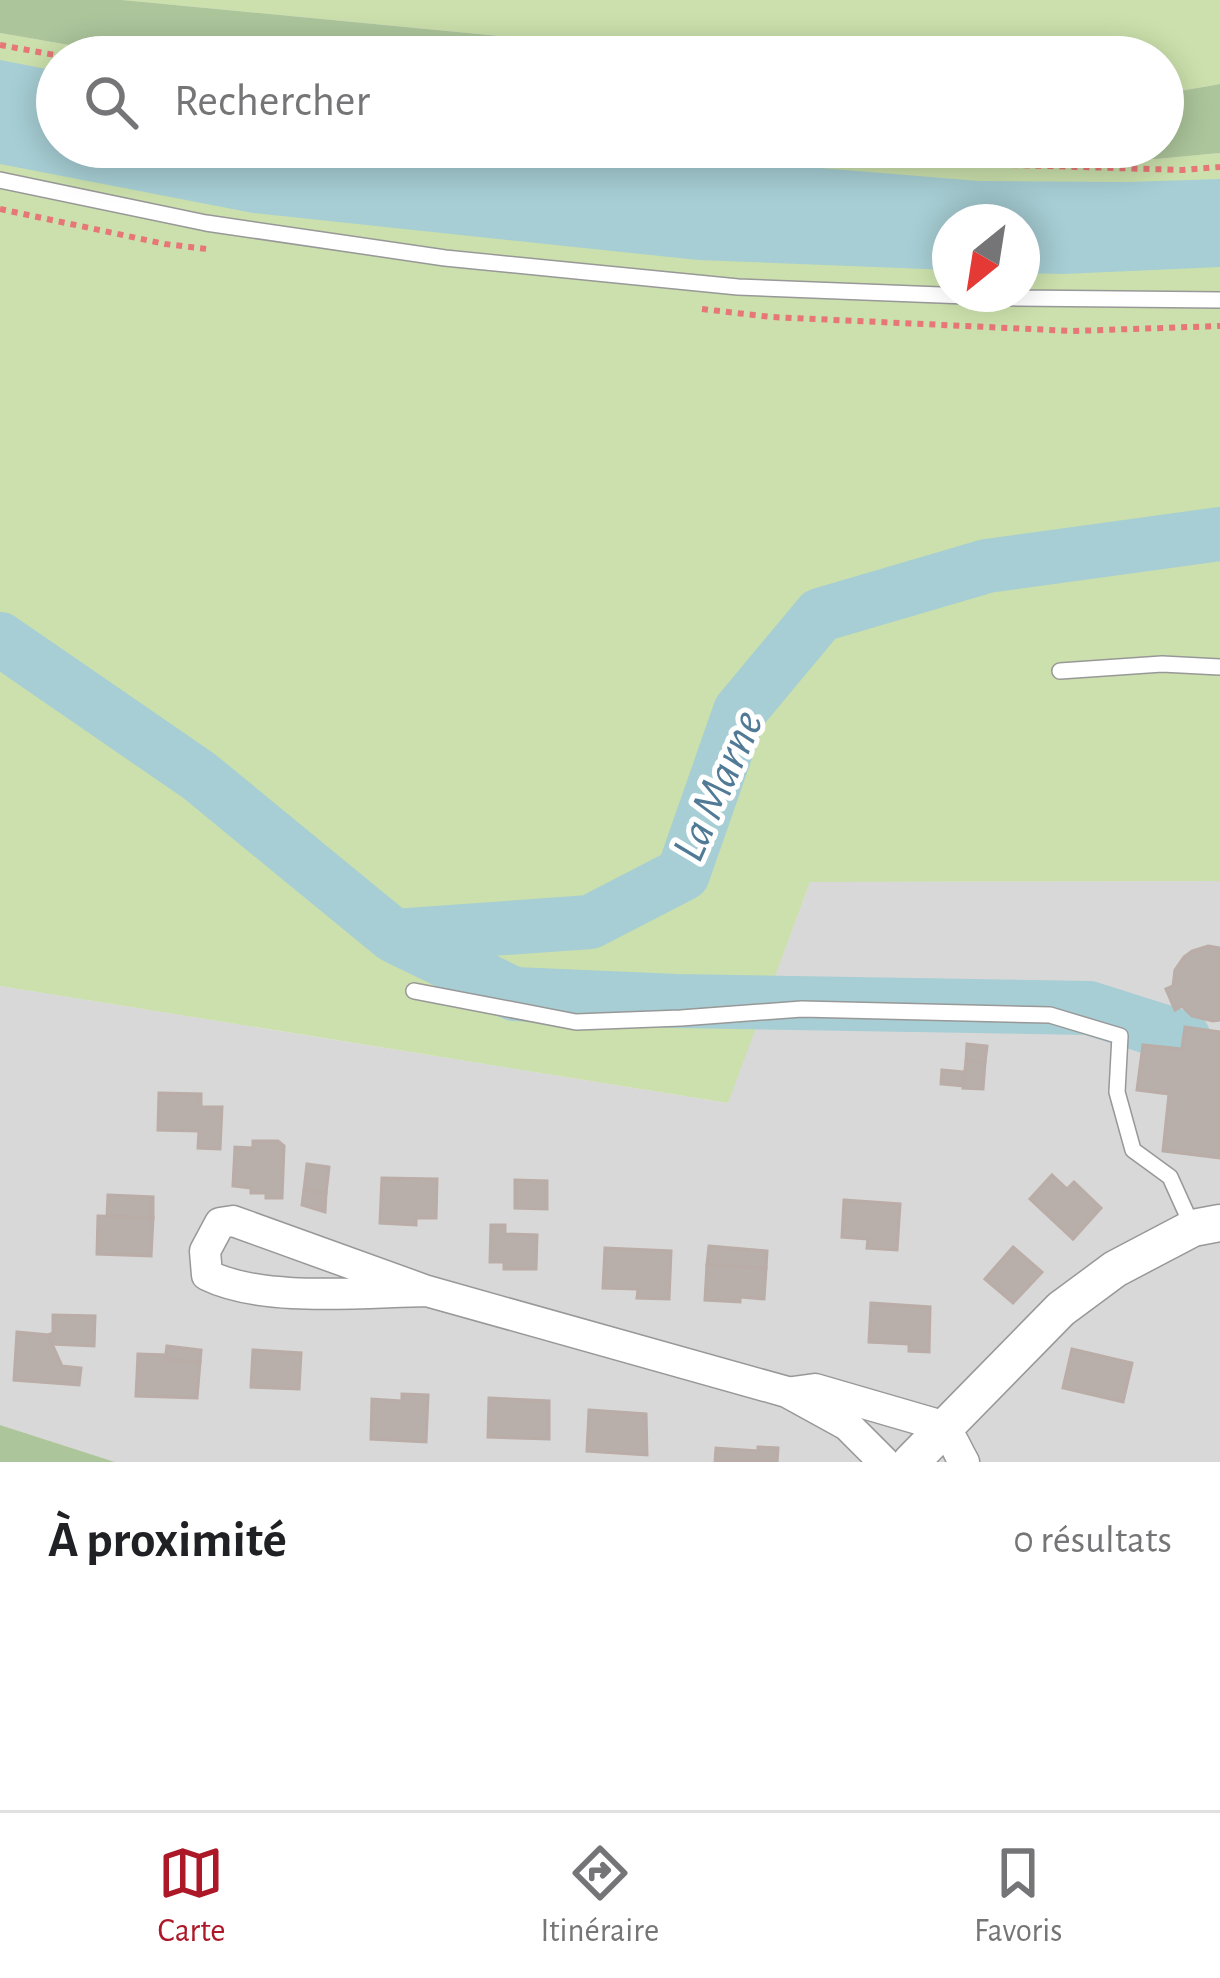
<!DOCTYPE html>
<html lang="fr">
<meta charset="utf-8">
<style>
:root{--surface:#fff;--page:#f2f2f2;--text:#202124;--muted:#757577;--line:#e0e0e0;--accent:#ad1828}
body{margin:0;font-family:"Alegreya Sans",sans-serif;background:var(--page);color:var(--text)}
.compass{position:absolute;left:932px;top:204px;width:108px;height:108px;border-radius:50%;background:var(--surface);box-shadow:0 6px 30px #0003;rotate:210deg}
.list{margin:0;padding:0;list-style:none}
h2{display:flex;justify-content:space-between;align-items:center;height:156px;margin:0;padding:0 48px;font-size:51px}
h2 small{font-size:39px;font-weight:400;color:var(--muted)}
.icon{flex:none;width:66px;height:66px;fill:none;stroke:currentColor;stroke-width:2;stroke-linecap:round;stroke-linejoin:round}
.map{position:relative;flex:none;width:1220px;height:1462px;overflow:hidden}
.search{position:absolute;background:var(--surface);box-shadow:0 6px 30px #0003;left:36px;right:36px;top:36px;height:132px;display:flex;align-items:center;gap:30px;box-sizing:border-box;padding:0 42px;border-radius:66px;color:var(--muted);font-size:45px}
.sheet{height:348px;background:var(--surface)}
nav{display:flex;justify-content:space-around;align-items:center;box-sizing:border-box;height:168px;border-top:3px solid var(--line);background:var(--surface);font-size:33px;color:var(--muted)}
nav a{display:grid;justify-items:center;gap:6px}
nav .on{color:var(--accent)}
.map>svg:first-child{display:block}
</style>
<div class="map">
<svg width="1220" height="1462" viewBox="0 0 1220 1462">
<rect width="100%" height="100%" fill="#ebe7e1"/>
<!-- residential -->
<path fill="#d8d8d8" d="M1220 881V1462H115L0 1425V986L727 1103 810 882Z"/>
<!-- grass -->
<g fill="#cbe0ac" fill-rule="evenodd">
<path d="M122 0H1220V84L1163 94V57H719Z"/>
<path d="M0 33 138 57H57V147H931L1156 159 1220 153V881L810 882 728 1103 0 986ZM950 222H1022V294H950Z"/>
</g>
<!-- forest -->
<g fill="#acc59b">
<path d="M0 0H122L719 57H138L0 33Z"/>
<path d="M1220 84V153L1156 159 931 147H1163V94Z"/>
<path d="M0 1425 115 1462H0Z"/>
</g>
<!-- water -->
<path fill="#a6ced4" d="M0 60 57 71V147H547L587 152 721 160 979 181 1127 182 1220 179V267L1063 274 1022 273V222H950V270L698 260 253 213 0 164Z"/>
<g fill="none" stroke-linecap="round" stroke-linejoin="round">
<!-- river -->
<g stroke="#a6ced4" stroke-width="54">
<path d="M0 639 199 776 394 936 590 922 683 874 740 711 820 615 987 566 1220 534"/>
<path d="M400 939 514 994 676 1001 1089 1008 1184 1038"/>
</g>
</g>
<!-- building -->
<g fill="#b8afab" stroke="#baaca6" stroke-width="3">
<path d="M1208 946 1220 948V1020L1213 1021 1192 1016 1182 1006 1175 1010 1166 989 1173 986 1175 970 1184 957 1192 951Z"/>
<path d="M1185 1027 1220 1032V1158L1163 1151 1169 1094 1137 1090 1143 1045 1182 1049Z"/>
<path d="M967 1044 987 1046 985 1062 966 1061Z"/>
<path d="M966 1061 985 1062 983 1089 963 1088Z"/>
<path d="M942 1070 965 1072 963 1086 941 1084Z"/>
<path d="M159 1093 201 1094V1107H222L220 1149 198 1148 199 1131 158 1130Z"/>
<path d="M253 1141H278L284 1146 282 1198H266V1193H251V1188L233 1186 235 1147 253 1148Z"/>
<path d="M307 1164 329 1167 326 1193 304 1190Z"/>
<path d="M1052 1175 1067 1189 1074 1182 1101 1208 1073 1239 1030 1199Z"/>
<path d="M382 1178 437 1179 436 1218H416V1225L380 1223Z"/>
<path d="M515 1180 547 1181V1209L515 1208Z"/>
<path d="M304 1190 326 1193 325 1212 302 1205Z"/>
<path d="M108 1195 153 1197V1218L107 1216Z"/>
<path d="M844 1200 900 1204 897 1250 867 1248 868 1239 842 1237Z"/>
<path d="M98 1216 153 1218 151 1256 97 1254Z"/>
<path d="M491 1225H505V1234L537 1235 536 1269H504V1262H490Z"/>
<path d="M709 1246 767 1251 766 1268 707 1265Z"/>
<path d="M1013 1247 1042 1272 1013 1303 985 1279Z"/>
<path d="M605 1248 671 1251 669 1299 637 1298 638 1289 603 1288Z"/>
<path d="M707 1265 766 1268 764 1299 740 1297V1302L705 1300Z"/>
<path d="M871 1303 930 1307 929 1352 909 1351V1344L869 1342Z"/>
<path d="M53 1315 95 1316 94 1346 52 1344 48 1335 53 1333Z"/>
<path d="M17 1332 48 1335 62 1366 81 1368 79 1385 14 1380Z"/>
<path d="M167 1346 201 1350 200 1362 165 1360Z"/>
<path d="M1072 1349 1132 1363 1123 1402 1063 1388Z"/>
<path d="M253 1350 301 1353 299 1389 251 1387Z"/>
<path d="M138 1354 166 1355 165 1360 200 1362 197 1398 136 1396Z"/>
<path d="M402 1394 428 1395 426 1442 371 1439 372 1399 402 1401Z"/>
<path d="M489 1398 549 1401V1439L488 1437Z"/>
<path d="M589 1410 646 1414 647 1455 587 1451Z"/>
<path d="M758 1447 778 1448 777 1462H715L716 1448 758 1451Z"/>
</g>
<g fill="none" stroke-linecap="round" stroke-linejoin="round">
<defs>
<g id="service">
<path d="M0 180 206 223 445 258 738 287 1017 298 1220 300"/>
<path d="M1060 671 1162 664 1220 667"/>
<path d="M414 991 576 1022 681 1018 802 1009 1050 1015 1120 1036 1117 1092 1133 1150 1170 1177 1193 1228"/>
</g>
<g id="minor">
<path d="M427 1291C363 1292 264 1303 207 1275L205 1251 220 1223 233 1221 427 1291 787 1392 847 1425 884 1462"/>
<path d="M793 1392 815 1389 932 1423C953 1432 953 1444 964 1462"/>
</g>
<path id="tertiary" d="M911 1462 1061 1309 1115 1269 1193 1228 1220 1223"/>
</defs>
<!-- service casing -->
<use href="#service" stroke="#989898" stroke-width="18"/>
<!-- minor casing -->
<use href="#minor" stroke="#989898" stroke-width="33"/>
<!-- tertiary casing -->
<use href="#tertiary" stroke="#989898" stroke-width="39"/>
<!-- path -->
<g stroke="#e77677" stroke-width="6" stroke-dasharray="6 6" stroke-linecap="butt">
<path d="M0 45 66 57"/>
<path d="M676 147 979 164 1183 170 1220 167"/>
<path d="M0 209 165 244 207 249"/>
<path d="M702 309 771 317 1073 331 1220 326"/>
</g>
<!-- service -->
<use href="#service" stroke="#fff" stroke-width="15"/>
<!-- minor -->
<use href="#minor" stroke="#fff" stroke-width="30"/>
<!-- tertiary -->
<use href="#tertiary" stroke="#fff" stroke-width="36"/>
</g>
<g text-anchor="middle" stroke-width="10" stroke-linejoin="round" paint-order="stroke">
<!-- water labels -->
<g font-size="48" font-style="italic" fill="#517a96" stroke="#fff">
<text transform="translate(716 785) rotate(-66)" y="17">La Marne</text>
</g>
</g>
</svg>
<svg class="compass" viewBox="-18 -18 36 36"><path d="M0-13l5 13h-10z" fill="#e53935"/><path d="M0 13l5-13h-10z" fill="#757577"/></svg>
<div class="search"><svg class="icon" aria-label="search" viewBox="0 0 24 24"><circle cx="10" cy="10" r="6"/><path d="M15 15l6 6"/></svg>Rechercher</div>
</div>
<section class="sheet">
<h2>À proximité<small>0 résultats</small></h2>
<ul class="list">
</ul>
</section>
<nav>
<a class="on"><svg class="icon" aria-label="map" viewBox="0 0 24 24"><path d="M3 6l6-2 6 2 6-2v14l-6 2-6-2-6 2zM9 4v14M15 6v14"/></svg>Carte</a>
<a><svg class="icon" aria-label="directions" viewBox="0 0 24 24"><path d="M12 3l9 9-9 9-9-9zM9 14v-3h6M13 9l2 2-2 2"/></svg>Itinéraire</a>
<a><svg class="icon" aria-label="saved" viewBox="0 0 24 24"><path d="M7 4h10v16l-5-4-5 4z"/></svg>Favoris</a>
</nav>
